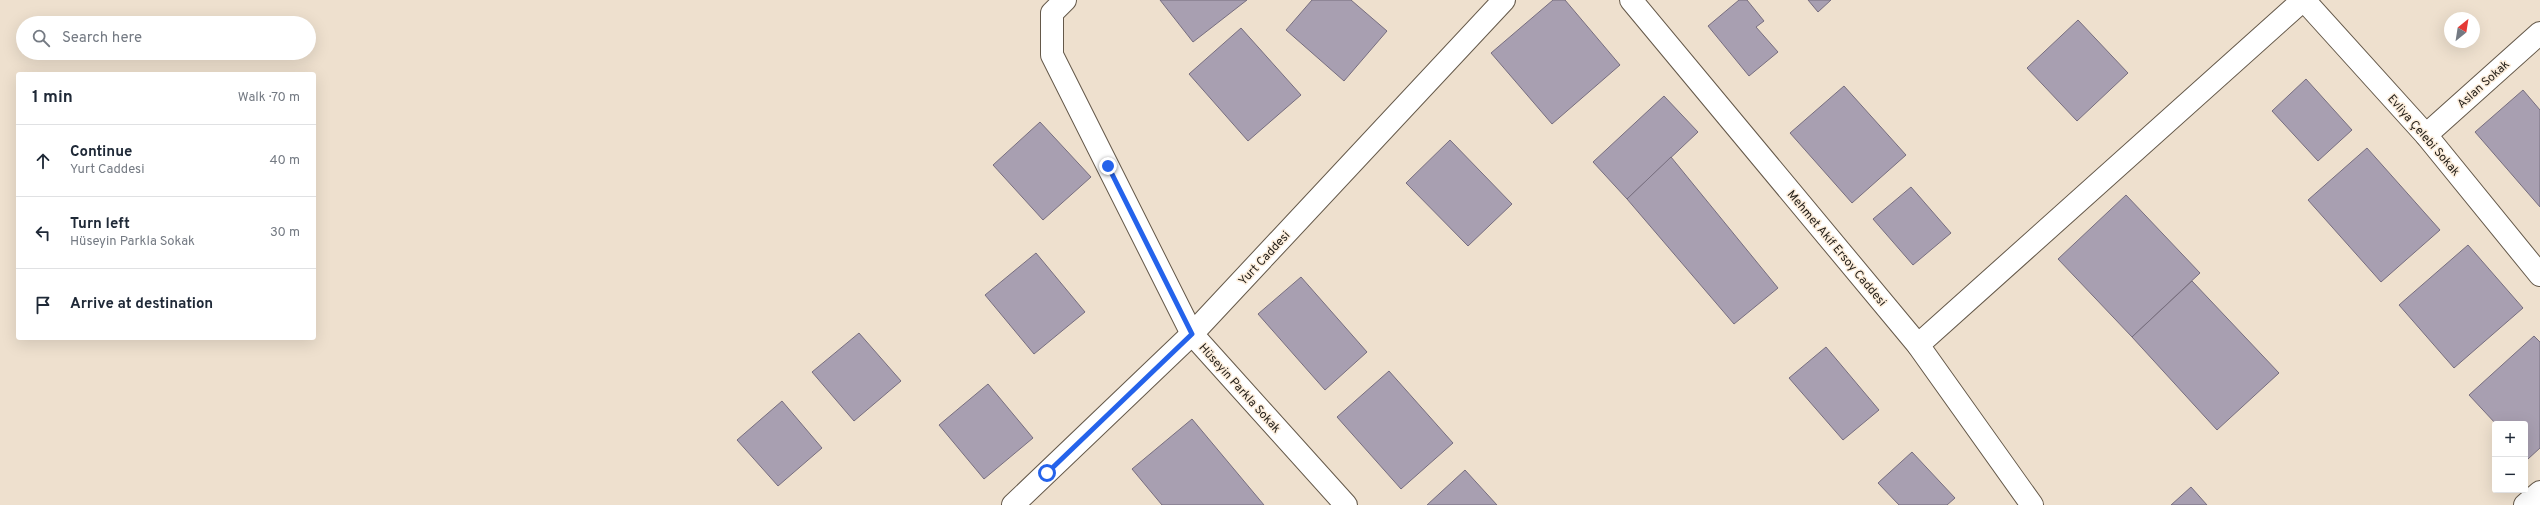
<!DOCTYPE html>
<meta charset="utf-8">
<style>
:root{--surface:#fff;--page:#f2f2f3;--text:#1f2937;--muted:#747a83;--line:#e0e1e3}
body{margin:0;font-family:Overpass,sans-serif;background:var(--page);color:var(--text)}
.controls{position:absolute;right:12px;bottom:12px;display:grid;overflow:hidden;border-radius:4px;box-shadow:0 4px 16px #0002}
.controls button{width:36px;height:36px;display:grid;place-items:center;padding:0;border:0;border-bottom:1px solid var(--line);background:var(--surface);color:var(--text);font:20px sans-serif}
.compass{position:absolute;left:2444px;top:12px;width:36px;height:36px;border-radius:50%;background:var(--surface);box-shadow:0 4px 16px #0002;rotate:30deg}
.stop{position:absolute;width:12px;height:12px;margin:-9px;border:3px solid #2563eb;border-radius:50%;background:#fff}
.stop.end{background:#2563eb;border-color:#fff;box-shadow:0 1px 4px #0008}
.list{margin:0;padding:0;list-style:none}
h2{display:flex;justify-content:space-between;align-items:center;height:52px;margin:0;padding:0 16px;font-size:17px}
h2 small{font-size:13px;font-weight:400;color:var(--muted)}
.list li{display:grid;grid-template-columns:26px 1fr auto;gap:12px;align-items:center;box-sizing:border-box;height:72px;padding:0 16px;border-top:1px solid var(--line)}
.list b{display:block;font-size:15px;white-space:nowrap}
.list p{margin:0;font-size:13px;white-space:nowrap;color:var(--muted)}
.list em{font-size:13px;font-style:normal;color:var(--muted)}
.icon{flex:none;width:22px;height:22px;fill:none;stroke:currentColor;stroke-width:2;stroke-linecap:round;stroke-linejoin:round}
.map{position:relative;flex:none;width:2540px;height:505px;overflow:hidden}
.search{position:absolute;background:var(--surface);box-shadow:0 4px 16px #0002;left:16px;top:16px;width:300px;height:44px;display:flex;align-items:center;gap:10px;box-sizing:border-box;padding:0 14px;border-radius:22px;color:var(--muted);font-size:15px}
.panel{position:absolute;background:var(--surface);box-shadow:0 4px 16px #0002;left:16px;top:72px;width:300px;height:268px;border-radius:4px}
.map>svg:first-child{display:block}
</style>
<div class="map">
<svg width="2540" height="505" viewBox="0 0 2540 505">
<rect width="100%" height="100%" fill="#eee0ce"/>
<!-- building -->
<g fill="#a89fb1" stroke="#776e7f">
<path d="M1160 0H1247L1193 42Z"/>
<path d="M1312 0H1351L1387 31 1344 81 1286 30Z"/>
<path d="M1553 0H1565L1620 65 1552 124 1491 53Z"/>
<path d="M1739 0H1747L1764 21 1756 27 1778 52 1749 76 1708 26Z"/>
<path d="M1808 0H1831L1818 12Z"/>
<path d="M2078 20 2128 73 2077 121 2027 68Z"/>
<path d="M1241 28 1301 95 1248 141 1189 74Z"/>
<path d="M2306 79 2352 130 2318 161 2272 111Z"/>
<path d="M1844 86 1906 155 1852 203 1790 133Z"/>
<path d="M2523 90 2540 110V207L2475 132Z"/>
<path d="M1664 96 1698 132 1627 199 1593 162Z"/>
<path d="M1040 122 1091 177 1043 220 993 165Z"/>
<path d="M1450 140 1512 204 1468 246 1406 183Z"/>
<path d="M2367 148 2440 230 2381 282 2308 200Z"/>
<path d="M1671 157 1778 288 1734 324 1627 199Z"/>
<path d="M1911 187 1951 233 1913 265 1873 219Z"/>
<path d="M2126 195 2200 273 2132 337 2058 259Z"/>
<path d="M2468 245 2523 308 2454 368 2399 305Z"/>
<path d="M1036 253 1085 312 1034 354 985 295Z"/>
<path d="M1301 277 1367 352 1325 390 1258 314Z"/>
<path d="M2192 281 2279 373 2217 430 2132 337Z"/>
<path d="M859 333 901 381 854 421 812 372Z"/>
<path d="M2534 336 2540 342V448L2528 459 2525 456V424H2496L2469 395Z"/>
<path d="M1826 347 1879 410 1843 440 1789 378Z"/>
<path d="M1389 371 1453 443 1401 489 1337 417Z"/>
<path d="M988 384 1033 438 984 479 939 425Z"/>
<path d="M782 401 822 448 778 486 737 440Z"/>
<path d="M1192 419 1264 505H1162L1132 469Z"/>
<path d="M1912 452 1955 498 1947 505H1899L1878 483Z"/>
<path d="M1465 470 1497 505H1427Z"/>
<path d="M2191 487 2207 505H2171Z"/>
</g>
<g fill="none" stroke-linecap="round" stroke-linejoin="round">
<defs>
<g id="street">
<path d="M1065 0 1052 13V55L1192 334 1346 505"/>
<path d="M2304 0 2426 135 2540 275"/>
<path d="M2426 135 2540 33"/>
<path d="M1918 345 2303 0"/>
<path d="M2525 505 2540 492"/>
</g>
<g id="secondary">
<path d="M1631 0 1918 345 2032 505"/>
<path d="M1013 505 1192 334 1504 0"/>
</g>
</defs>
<!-- street casing -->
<use href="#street" stroke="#645849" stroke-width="24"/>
<!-- secondary casing -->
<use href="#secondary" stroke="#645849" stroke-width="24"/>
<!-- street -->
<use href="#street" stroke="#fff" stroke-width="22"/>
<!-- secondary -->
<use href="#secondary" stroke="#fff" stroke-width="22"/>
</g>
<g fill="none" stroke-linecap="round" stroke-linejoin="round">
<!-- route -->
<path stroke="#2563eb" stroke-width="5" d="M1047 473 1192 334 1108 166"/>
</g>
<g text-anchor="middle" stroke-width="3" stroke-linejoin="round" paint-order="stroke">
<!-- street labels -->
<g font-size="12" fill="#27221c" stroke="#fceddb">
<text transform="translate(2483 84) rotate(-42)" y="4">Aslan Sokak</text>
<text transform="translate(2424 135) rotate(49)" y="4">Evliya Çelebi Sokak</text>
<text transform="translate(1837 248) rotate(50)" y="4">Mehmet Akif Ersoy Caddesi</text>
<text transform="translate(1264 258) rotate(-47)" y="4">Yurt Caddesi</text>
<text transform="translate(1240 388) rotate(48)" y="4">Hüseyin Parkla Sokak</text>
</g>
</g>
</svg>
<div class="controls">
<button>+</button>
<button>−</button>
</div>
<svg class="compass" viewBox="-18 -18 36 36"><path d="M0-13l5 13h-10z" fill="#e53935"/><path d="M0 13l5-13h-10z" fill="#747a83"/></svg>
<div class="stop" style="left:1047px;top:473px"></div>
<div class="stop end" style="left:1108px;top:166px"></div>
<div class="search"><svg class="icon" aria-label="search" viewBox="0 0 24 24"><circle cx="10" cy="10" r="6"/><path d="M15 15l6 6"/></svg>Search here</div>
<section class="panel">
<h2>1 min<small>Walk · 70 m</small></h2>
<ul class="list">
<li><svg class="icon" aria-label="ahead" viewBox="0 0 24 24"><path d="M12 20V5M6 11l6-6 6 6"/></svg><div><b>Continue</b><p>Yurt Caddesi</p></div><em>40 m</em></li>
<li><svg class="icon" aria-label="left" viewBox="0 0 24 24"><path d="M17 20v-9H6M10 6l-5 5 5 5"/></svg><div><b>Turn left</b><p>Hüseyin Parkla Sokak</p></div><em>30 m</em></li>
<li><svg class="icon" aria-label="arrive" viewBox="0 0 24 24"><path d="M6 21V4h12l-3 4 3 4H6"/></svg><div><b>Arrive at destination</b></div></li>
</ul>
</section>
</div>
